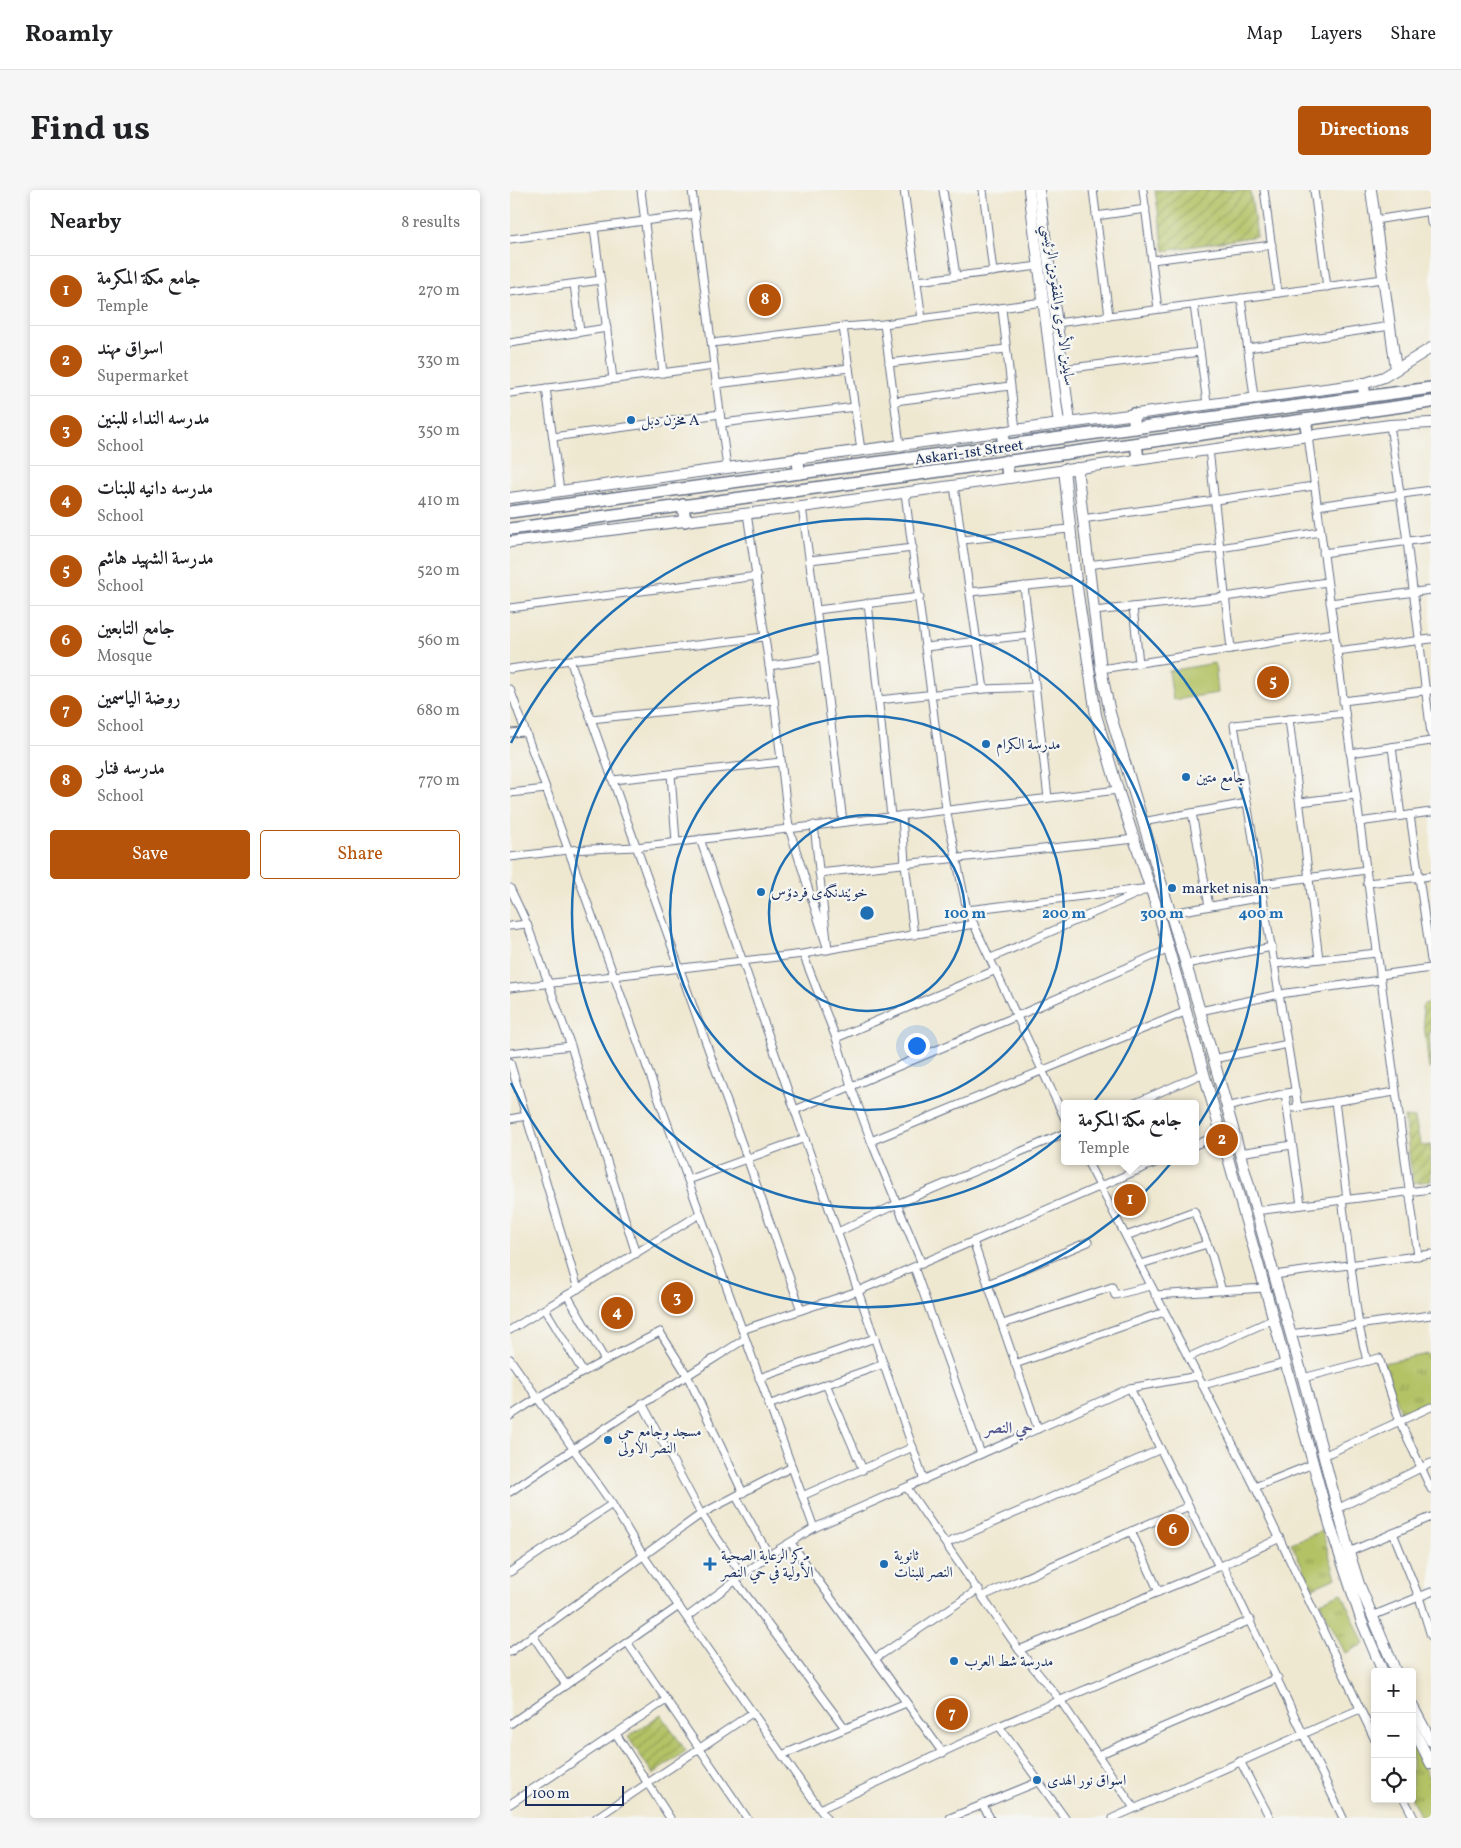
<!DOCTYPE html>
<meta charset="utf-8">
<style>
:root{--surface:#fff;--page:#f6f6f6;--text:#202124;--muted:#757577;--line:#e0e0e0;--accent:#b45309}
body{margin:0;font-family:Vollkorn,Amiri,serif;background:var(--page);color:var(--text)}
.controls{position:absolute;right:15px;bottom:15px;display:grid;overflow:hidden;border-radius:5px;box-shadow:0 2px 8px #0003}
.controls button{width:45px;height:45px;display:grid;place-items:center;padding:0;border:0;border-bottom:1px solid var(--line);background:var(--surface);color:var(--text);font:25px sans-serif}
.scale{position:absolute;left:15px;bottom:12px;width:99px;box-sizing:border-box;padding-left:5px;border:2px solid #1b2f5e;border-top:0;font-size:14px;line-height:18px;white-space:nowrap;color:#1b2f5e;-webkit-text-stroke:4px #f6f6f2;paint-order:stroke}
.you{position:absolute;left:406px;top:855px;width:18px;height:18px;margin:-12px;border:4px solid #fff;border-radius:50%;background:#1a73e8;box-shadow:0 0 0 8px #1a73e833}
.badge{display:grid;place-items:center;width:32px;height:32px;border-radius:50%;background:var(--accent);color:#fff;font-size:16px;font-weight:700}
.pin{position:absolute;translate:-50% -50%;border:2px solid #fff;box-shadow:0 1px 5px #0006}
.popup{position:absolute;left:551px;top:910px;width:138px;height:65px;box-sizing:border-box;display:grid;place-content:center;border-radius:5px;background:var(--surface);filter:drop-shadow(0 1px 4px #0005);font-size:16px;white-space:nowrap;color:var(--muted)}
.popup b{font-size:19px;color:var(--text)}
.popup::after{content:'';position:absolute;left:50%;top:100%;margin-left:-10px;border:10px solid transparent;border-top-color:var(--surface)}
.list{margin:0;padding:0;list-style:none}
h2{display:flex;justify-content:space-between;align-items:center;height:65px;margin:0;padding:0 20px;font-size:21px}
h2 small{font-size:16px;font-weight:400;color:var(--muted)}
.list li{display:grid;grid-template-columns:32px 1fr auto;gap:15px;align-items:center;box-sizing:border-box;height:70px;padding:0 20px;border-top:1px solid var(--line)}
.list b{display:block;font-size:19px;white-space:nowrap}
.list p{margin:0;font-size:16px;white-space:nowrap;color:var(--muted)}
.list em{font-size:16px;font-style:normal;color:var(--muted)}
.actions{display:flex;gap:10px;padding:15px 20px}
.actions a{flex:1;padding:11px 0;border:1px solid var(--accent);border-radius:5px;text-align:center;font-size:18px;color:var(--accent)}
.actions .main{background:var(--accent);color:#fff}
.icon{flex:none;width:28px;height:28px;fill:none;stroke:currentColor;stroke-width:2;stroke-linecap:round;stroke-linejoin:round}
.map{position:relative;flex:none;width:921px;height:1628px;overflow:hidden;border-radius:5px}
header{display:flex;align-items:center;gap:30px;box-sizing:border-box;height:70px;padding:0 25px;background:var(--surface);border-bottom:1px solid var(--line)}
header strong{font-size:24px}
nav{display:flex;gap:28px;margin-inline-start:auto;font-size:18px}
.intro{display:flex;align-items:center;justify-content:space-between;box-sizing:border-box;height:120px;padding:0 30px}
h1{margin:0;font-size:35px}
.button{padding:12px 22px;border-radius:5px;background:var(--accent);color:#fff;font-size:18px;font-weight:700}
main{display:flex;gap:30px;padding:0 30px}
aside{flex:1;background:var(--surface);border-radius:5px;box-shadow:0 2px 8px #0003}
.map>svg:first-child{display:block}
</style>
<header>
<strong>Roamly</strong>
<nav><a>Map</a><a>Layers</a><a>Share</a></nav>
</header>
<div class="intro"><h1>Find us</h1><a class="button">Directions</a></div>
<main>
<aside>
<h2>Nearby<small>8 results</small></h2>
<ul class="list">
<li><span class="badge">1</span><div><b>جامع مكة المكرمة</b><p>Temple</p></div><em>270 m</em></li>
<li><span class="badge">2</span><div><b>اسواق مهند</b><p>Supermarket</p></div><em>330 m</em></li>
<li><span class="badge">3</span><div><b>مدرسه النداء للبنين</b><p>School</p></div><em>350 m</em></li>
<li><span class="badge">4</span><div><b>مدرسه دانيه للبنات</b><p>School</p></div><em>410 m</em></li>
<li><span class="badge">5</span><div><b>مدرسة الشهيد هاشم</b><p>School</p></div><em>520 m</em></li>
<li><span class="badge">6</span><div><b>جامع التابعين</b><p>Mosque</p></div><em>560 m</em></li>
<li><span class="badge">7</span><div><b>روضة الياسمين</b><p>School</p></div><em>680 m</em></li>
<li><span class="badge">8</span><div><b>مدرسه فنار</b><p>School</p></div><em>770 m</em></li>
</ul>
<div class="actions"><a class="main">Save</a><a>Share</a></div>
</aside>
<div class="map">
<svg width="921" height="1628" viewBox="0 0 921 1628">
<defs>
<pattern id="grass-tufts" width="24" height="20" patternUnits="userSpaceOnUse" patternTransform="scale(1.25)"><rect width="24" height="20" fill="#b3c265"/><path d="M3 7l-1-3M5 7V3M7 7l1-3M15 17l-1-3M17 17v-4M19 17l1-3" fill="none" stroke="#919e56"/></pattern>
<pattern id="garden-furrows" width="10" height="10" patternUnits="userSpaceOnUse" patternTransform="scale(1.25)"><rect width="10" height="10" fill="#b3c265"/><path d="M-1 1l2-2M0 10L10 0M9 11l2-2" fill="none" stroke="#919e56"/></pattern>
</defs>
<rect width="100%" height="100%" fill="#f6f6f2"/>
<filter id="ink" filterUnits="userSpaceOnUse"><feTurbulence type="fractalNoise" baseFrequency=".02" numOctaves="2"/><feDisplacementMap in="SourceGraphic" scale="10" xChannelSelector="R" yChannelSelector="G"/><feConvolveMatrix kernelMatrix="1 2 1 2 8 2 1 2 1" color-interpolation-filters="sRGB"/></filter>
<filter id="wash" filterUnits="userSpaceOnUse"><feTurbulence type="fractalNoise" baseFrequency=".0096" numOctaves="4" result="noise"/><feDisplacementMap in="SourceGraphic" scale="20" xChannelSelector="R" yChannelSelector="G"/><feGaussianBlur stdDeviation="1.12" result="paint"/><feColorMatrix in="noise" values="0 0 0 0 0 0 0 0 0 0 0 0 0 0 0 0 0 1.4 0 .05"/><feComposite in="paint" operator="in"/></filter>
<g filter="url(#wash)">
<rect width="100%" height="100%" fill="#efe8d1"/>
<!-- grass -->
<g fill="url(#grass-tufts)" stroke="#677862">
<path d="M918 1164 921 1173V1212L891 1225 873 1173Z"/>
<path d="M812 1341 826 1388 803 1398 781 1353Z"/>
<path d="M832 1403 854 1454 835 1463 810 1412Z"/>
<path d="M902 1553 921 1592V1628H911L902 1609Z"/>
</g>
<!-- garden -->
<g fill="url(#garden-furrows)" stroke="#677862">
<path d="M645 0H740L747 46 654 61Z"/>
<path d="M921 812V842L919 843 921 878 919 879 912 816 914 814Z"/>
<path d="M894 927 905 928 910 953 913 956 921 955V991L903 993Z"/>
<path d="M151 1524 176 1561 143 1584 118 1547Z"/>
</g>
<!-- pitch -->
<path fill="#b3c265" stroke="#677862" d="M705 473 708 503 663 510 659 481Z"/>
</g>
<g filter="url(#ink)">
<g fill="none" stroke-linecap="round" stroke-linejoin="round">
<defs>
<g id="street">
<path d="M131 0 153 183"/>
<path d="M182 0 217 278"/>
<path d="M394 0 412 129"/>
<path d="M433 0 446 86"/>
<path d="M473 0 483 82"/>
<path d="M583 0 599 126"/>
<path d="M633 0 648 119"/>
<path d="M754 0 768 103"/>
<path d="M804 0 817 97"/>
<path d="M920 22 921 33"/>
<path d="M586 26 636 19"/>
<path d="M865 30 921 21"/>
<path d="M84 38 103 189"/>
<path d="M0 49 186 24"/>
<path d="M642 70 762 55"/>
<path d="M407 91 529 76"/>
<path d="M64 94 70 142"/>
<path d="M0 102 91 90"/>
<path d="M731 108 744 207"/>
<path d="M684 115 697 214"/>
<path d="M492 119 506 240"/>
<path d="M547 133 873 89"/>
<path d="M374 134 390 255"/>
<path d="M333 137 351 260"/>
<path d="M0 153 97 138"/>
<path d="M202 153 333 137 374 134 533 112"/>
<path d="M738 158 880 136"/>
<path d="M379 173 496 159"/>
<path d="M553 179 690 162"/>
<path d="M207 194 339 178"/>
<path d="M36 198 50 301"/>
<path d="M0 203 204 176"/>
<path d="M385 211 500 196"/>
<path d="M212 233 345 217"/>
<path d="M880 235 897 351 921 544"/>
<path d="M798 246 908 1066"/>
<path d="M43 247 210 224"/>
<path d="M699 259 721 459"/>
<path d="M444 296 474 499"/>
<path d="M395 303 436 619 457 720 555 929"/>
<path d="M807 316 921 300"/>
<path d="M292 317 313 468 333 632"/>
<path d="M237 323 264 510 279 638 318 760 304 635"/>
<path d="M572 329 804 296"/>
<path d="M452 350 559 339"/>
<path d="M813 363 921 348"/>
<path d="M300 370 403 358"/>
<path d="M578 375 710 358 810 342"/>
<path d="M514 396 538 608"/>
<path d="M460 402 566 391"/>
<path d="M358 413 381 626"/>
<path d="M820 413 921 400"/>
<path d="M623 417 629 473"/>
<path d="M0 418 247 386"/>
<path d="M307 420 410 407"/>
<path d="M584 421 715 407 817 392"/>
<path d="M416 457 519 445"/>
<path d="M826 461 921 449"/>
<path d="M60 470 291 1120"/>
<path d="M259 476 313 468"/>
<path d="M0 479 60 470 254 447"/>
<path d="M591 479 824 443"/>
<path d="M0 499 304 1338"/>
<path d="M368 510 474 499 525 497"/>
<path d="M833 511 921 500"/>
<path d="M81 529 264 510"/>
<path d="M779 529 809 769"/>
<path d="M0 543 15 542"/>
<path d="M882 557 891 626"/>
<path d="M840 563 921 551"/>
<path d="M161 584 166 652"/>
<path d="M103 590 271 572"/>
<path d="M0 603 36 599"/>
<path d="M790 612 846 605"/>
<path d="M682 623 699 716"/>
<path d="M392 625 395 674 404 745"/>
<path d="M900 625 921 770"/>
<path d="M632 632 737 613"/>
<path d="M849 632 921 622"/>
<path d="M190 649 414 1290"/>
<path d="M0 667 58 660 126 657 608 600"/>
<path d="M309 683 625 649"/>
<path d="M857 693 921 686"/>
<path d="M751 694 856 680"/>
<path d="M0 698 17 734 61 856 126 1064"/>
<path d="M457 720 640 698 481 768"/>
<path d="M661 723 753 707"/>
<path d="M0 736 17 734"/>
<path d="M293 764 326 848 341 896 361 951 412 1074"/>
<path d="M676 774 762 757"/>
<path d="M765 774 867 763"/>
<path d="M870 785 921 778"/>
<path d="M0 798 293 764 464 734"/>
<path d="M690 821 770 804 870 790"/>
<path d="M326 848 486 780"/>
<path d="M0 863 61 856"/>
<path d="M703 869 778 854"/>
<path d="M0 872 68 1099"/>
<path d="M775 903 791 1015"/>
<path d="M825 911 837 1009"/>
<path d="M623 914 694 883"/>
<path d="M716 917 786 901"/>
<path d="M788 917 724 535 835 523"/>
<path d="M784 918 885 902"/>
<path d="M285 920 507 826 659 759"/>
<path d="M0 929 16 926"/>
<path d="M361 951 677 821"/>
<path d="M685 955 711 944"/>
<path d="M729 963 782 955"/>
<path d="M577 971 745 1297 865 1550"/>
<path d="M178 990 295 948"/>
<path d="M832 1009 849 1136 857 1171"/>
<path d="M745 1021 921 999"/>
<path d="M328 1042 387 1014 555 943"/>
<path d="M616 1046 684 1021 702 1066 712 1101"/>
<path d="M463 1051 528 1239"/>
<path d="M631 1074 697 1054"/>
<path d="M404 1077 471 1264"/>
<path d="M764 1085 921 1064"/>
<path d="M478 1094 578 1052"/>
<path d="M57 1105 95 1170"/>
<path d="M645 1105 755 1098"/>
<path d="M35 1119 73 1182"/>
<path d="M493 1134 602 1097 605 1105 641 1096"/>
<path d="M0 1140 190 1024"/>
<path d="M232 1140 348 1101 649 971"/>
<path d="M780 1144 921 1125"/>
<path d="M679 1167 764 1129"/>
<path d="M0 1169 102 1314 133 1365 316 1628"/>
<path d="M505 1174 654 1122"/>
<path d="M249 1188 365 1148"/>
<path d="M793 1188 869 1168 890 1232 921 1299"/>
<path d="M316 1194 353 1280"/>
<path d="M693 1195 775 1173"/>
<path d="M620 1198 709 1377"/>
<path d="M132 1213 191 1324 232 1385"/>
<path d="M258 1215 374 1174"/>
<path d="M0 1226C48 1194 99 1168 150 1142L177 1185 233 1303"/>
<path d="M813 1266 921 1217"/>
<path d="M745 1297 803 1274"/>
<path d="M397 1298 509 1460 550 1510 624 1618"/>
<path d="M0 1302C77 1248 156 1199 235 1149"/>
<path d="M226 1306 259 1365"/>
<path d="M292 1306 403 1257"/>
<path d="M827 1319 921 1273"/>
<path d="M621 1341 649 1402"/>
<path d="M883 1343 909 1407 921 1446"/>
<path d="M281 1353 433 1563"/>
<path d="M437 1353 651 1259"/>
<path d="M839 1362 921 1327"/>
<path d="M713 1375 833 1628"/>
<path d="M0 1382 102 1314"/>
<path d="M225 1390 335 1538"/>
<path d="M473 1406 679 1316"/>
<path d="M862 1426 921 1402"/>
<path d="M177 1427 259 1365 304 1338 620 1198 688 1186"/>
<path d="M23 1446 56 1495"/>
<path d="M117 1452 237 1628"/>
<path d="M509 1460 713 1375 770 1348"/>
<path d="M0 1462 191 1324 282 1277"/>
<path d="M366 1468 469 1399"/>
<path d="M0 1534 169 1416"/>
<path d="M489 1536 555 1628"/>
<path d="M106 1544 160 1628"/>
<path d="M272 1565 396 1513"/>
<path d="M588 1565 768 1488"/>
<path d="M730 1571 760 1628"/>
<path d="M894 1609 904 1628"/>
<path d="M0 1614 156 1510"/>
<path d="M472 1614 480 1628"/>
<path d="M310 1619 489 1536 741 1430"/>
<path d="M86 1628 242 1523"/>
<path d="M440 1628 528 1592"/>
<path d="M603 1628 850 1519"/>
</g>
<g id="secondary">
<path d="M519 0 549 234"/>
<path d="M529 0 560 232"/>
<path d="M861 0 886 179"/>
<path d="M567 278 591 479 600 523 690 821 793 1188 839 1362 849 1394 886 1482"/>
<path d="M554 279 566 391 586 525 608 600 647 718 755 1098 820 1335 852 1432 873 1482"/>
<path d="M0 308 217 278 853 194 874 187 921 158"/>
<path d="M0 352 292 317 798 246 880 235 921 233"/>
<path d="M902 1515 921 1551"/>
<path d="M902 1536 921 1574"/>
</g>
<g id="primary">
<path d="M853 194 855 206"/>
<path d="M623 224 625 238"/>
<path d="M795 230 798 246"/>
<path d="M492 242 494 256"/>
<path d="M626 254 628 269"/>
<path d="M288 268 289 283"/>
<path d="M496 271 498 286"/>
<path d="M173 315 175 331"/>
<path d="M0 322 921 198"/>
<path d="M0 339 394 286 921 212"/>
</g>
</defs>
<!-- street casing -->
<use href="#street" stroke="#657086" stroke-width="9"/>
<!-- secondary casing -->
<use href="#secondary" stroke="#657086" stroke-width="12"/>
<!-- primary casing -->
<use href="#primary" stroke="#657086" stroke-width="14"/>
<!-- street -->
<use href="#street" stroke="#fff" stroke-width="7"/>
<!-- secondary -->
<use href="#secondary" stroke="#fff" stroke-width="10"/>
<!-- primary -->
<use href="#primary" stroke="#fff" stroke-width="11"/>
</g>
</g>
<!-- distance rings -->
<g fill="none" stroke="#1f6fb2" stroke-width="2.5">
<circle cx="357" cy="723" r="98"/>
<circle cx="357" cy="723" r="197"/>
<circle cx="357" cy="723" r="295"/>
<path d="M1 553A394 394 0 1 1 1 893"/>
</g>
<!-- markers -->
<g fill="#1f6fb2" stroke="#f6f6f2" stroke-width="2">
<circle cx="121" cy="230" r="5"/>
<circle cx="476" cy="554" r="5"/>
<circle cx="676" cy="587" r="5"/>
<circle cx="662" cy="698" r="5"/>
<circle cx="251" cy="702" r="5"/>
<circle cx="98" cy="1250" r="5"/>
<path d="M197.5 1366.5h5v5h5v5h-5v5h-5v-5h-5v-5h5z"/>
<circle cx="374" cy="1374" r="5"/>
<circle cx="444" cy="1471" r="5"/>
<circle cx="527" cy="1590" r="5"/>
</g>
<g text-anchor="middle" stroke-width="4.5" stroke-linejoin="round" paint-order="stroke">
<!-- street labels -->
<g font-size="15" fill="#1b2f5e" stroke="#f6f6f2">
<text transform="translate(549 115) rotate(82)" y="5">سايدين الأسرى والمفقودين الرئيسي</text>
<text transform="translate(459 262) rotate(-8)" y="5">Askari-1st Street</text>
</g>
<!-- poi labels -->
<g font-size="15" fill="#1b2f5e" stroke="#f6f6f2" text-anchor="start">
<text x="131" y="235">مخزن دبل A</text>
<text x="486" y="559">مدرسة الكرام</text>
<text x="686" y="592">جامع متين</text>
<text x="672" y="703">market nisan</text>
<text x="261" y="707">خوێندنگەی فردۆس</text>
<text x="108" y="1246">مسجد وجامع حي<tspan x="108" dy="17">النصر الاولى</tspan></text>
<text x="211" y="1370">مركز الرعاية الصحية<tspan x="211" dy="17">الأولية في حي النصر</tspan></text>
<text x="384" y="1370">ثانوية<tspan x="384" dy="17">النصر للبنات</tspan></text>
<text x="454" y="1476">مدرسة شط العرب</text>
<text x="537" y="1595">اسواق نور الهدى</text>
</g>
<!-- neighbourhood labels -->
<g font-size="16" font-weight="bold" fill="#54578f" stroke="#f6f6f2">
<text x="499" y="1243">حي النصر</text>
</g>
</g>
<circle cx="357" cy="723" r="8" fill="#1f6fb2" stroke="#f6f6f2" stroke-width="2.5"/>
<g font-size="15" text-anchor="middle" font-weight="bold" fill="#1f6fb2" stroke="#f6f6f2" stroke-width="4.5" stroke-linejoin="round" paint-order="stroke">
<text x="455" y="728">100 m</text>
<text x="554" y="728">200 m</text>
<text x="652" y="728">300 m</text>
<text x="751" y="728">400 m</text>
</g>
</svg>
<div class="controls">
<button>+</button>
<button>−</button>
<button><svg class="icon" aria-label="locate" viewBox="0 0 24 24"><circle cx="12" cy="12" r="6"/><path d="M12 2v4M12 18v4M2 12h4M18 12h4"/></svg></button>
</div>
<div class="scale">100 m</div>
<div class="you"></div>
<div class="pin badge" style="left:620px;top:1010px">1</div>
<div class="popup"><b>جامع مكة المكرمة</b>Temple</div>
<div class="pin badge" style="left:712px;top:950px">2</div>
<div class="pin badge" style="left:167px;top:1108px">3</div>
<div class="pin badge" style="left:107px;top:1123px">4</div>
<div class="pin badge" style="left:763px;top:492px">5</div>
<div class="pin badge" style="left:663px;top:1340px">6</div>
<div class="pin badge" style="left:442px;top:1524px">7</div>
<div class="pin badge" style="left:255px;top:110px">8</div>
</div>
</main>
